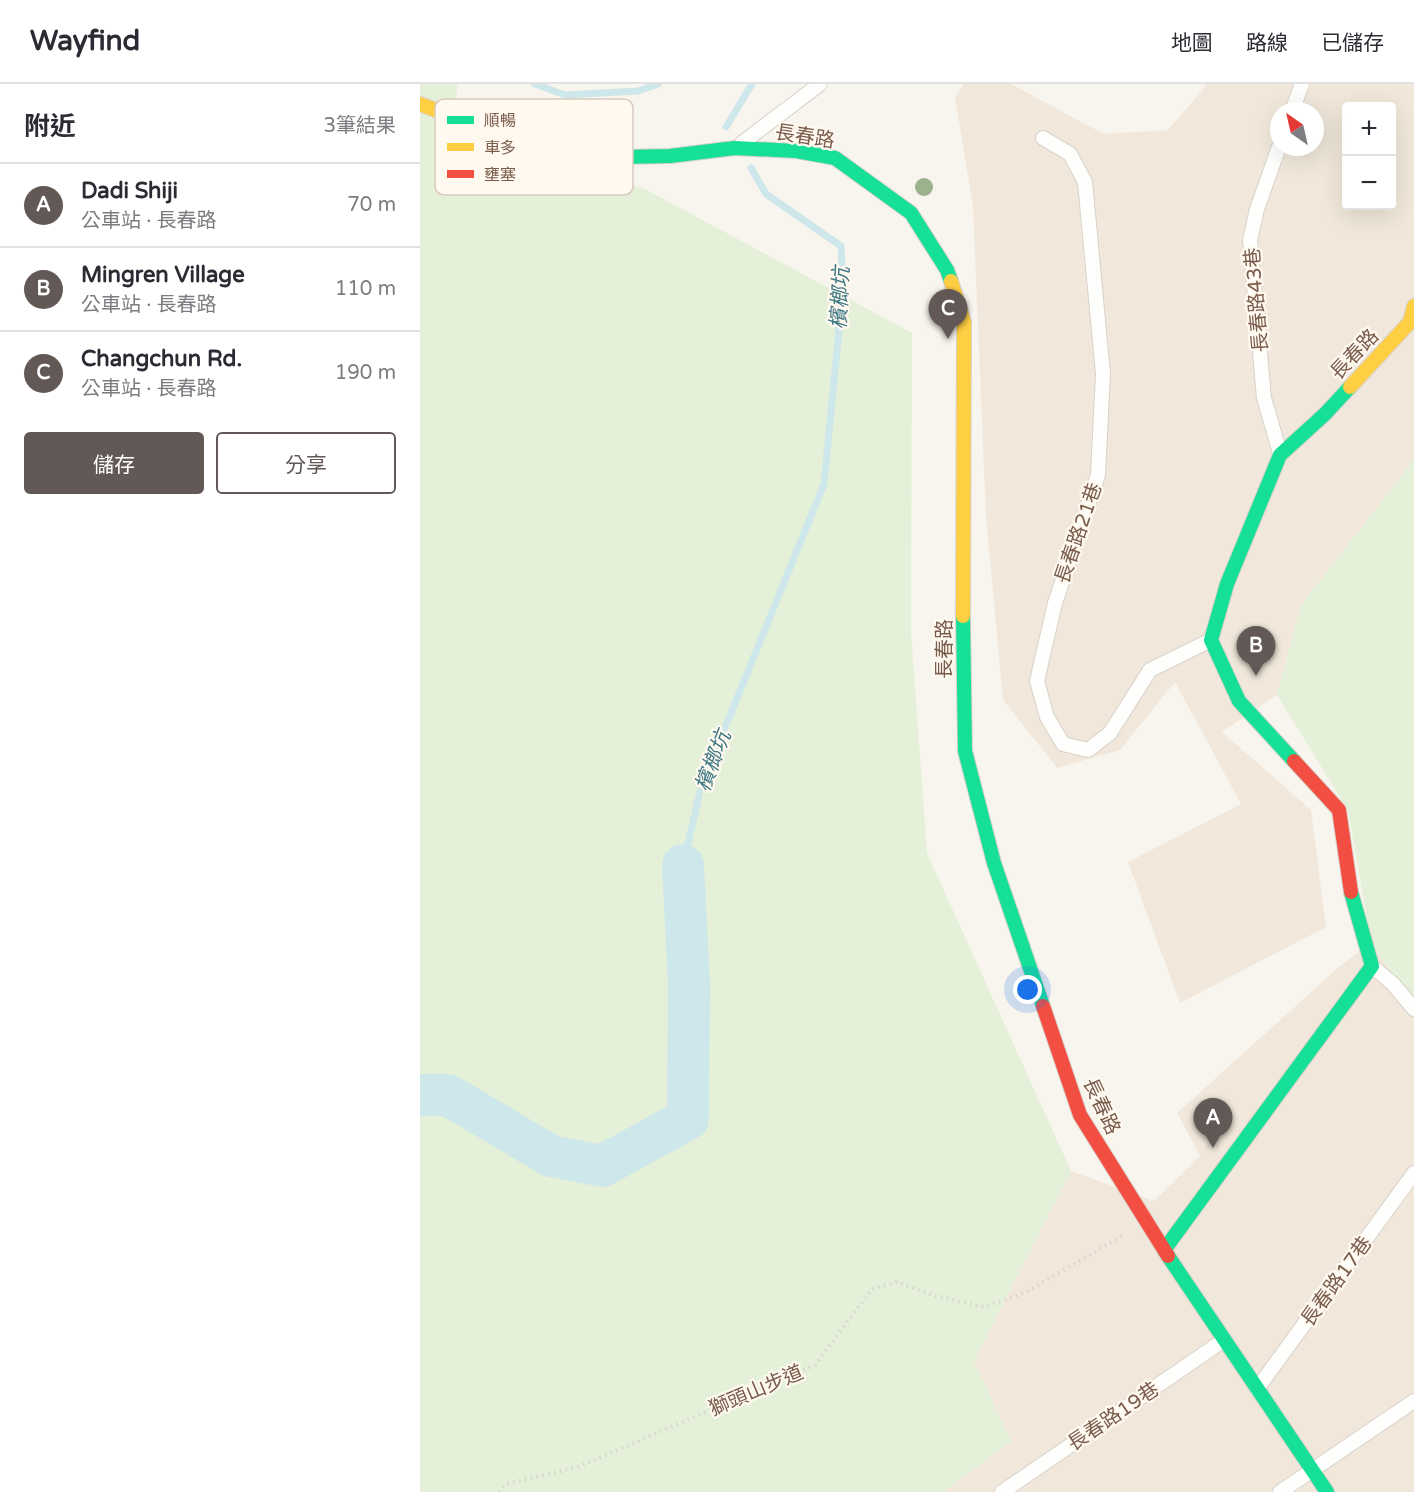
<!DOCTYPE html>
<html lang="zh-TW">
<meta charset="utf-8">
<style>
:root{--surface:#fff;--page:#f2f2f3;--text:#2b2b33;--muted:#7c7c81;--line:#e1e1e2;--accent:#625957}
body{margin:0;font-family:"Varela Round","Noto Sans TC",sans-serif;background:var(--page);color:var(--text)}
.controls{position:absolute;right:18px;top:18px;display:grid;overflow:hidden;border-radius:6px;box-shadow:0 6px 24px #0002}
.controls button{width:54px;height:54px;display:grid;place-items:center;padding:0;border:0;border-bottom:2px solid var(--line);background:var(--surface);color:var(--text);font:30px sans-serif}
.compass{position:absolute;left:850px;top:18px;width:54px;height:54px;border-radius:50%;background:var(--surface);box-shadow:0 6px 24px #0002;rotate:326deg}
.you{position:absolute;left:608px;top:906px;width:21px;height:21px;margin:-15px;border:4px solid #fff;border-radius:50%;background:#1a73e8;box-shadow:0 0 0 9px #1a73e833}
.badge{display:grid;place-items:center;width:39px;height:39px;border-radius:50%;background:var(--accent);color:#fff;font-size:20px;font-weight:700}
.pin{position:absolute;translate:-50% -50px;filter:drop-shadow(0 2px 3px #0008)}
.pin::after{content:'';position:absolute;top:32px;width:21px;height:18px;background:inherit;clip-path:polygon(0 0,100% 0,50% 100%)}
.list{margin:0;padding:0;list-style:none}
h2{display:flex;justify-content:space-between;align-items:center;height:78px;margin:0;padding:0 24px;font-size:26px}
h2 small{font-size:20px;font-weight:400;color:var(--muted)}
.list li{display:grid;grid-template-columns:39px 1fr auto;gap:18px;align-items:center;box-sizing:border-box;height:84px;padding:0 24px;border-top:2px solid var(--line)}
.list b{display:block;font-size:22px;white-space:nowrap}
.list p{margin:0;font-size:20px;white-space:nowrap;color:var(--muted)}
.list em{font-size:20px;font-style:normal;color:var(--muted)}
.actions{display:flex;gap:12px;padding:18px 24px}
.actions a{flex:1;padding:14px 0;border:2px solid var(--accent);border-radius:6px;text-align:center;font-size:21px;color:var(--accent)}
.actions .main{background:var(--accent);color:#fff}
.map{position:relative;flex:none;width:994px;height:1408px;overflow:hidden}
header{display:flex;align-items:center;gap:36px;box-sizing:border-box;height:84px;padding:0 30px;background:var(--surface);border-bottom:2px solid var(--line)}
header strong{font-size:28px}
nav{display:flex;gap:33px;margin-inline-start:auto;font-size:21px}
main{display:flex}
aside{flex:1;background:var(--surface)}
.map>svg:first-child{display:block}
</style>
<header>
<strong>Wayfind</strong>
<nav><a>地圖</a><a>路線</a><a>已儲存</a></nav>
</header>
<main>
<aside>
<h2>附近<small>3筆結果</small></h2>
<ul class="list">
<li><span class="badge">A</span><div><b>Dadi Shiji</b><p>公車站 · 長春路</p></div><em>70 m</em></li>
<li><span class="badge">B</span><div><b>Mingren Village</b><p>公車站 · 長春路</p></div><em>110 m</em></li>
<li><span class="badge">C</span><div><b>Changchun Rd.</b><p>公車站 · 長春路</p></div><em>190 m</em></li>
</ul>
<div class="actions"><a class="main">儲存</a><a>分享</a></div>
</aside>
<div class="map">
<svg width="994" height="1408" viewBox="0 0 994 1408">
<rect width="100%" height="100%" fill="#f8f5ee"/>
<!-- residential -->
<g fill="#f1e8db" fill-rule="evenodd">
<path d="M544 0H591L684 50 748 46 786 2 784 0H994V374L987 385 881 521 857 611 802 648 891 726 906 843 760 919 708 778 821 720 755 598 700 666 637 684 583 616 566 432 553 123 535 13ZM926 22H972V122H926ZM859 27H895V63H859Z"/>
<path d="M951 858 994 922V1408H523L591 1357 554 1277 651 1087 734 1117 780 1072 757 1029 919 883Z"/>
</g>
<!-- green -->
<g fill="#e5f0d8">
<path d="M0 0H37V44L225 105 492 249 491 547 507 769 651 1087 554 1277 591 1357 523 1408H0Z"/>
<path d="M994 374V922L951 858 928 726 857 611 881 521 987 385Z"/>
</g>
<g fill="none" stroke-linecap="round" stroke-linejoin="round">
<!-- stream -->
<g stroke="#cee7ea" stroke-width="7">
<path d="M115 0 145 11 218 7 238 0"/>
<path d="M306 43 332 0"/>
<path d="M263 781 281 703 404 400 423 204 421 162 346 110 331 84"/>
</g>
<!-- river -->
<path stroke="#cee7ea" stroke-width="42" d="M0 1011H28L131 1072 182 1082 268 1035 269 900 263 781"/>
<defs>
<g id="lane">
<path d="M872 27 882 0"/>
<path d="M623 54 650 70 665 98 683 290 678 391 635 519 617 597 627 633 643 660 668 666 690 649 730 586 791 556"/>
<path d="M322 59 400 0"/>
<path d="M859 63 837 125 830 156 844 314 860 369"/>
<path d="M952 882 973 900 994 925"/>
<path d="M837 1305 994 1089"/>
<path d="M582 1408 804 1256"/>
<path d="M860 1408 994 1317"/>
</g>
<g id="fast">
<path d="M200 73 250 72 315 64 376 67 415 74 491 129 527 186 531 197"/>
<path d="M543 532 545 667 574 779 623 922"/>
<path d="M874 677 819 617 791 556 807 500 860 371 905 330 930 303"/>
<path d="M744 1166 952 882 931 808"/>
<path d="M748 1172 907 1408"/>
</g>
<g id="slow">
<path d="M0 20 122 68 200 73"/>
<path d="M531 197 544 238 543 532"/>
<path d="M930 303 990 238 994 222"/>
</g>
<g id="jam">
<path d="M874 677 919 726 931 808"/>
<path d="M623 922 660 1031 748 1172"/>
</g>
</defs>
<!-- lane casing -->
<use href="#lane" stroke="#d8d2cb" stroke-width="16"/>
<!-- fast casing -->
<use href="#fast" stroke="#d8d1c9" stroke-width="16"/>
<!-- slow casing -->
<use href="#slow" stroke="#d8d1c9" stroke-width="16"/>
<!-- jam casing -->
<use href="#jam" stroke="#d8d1c9" stroke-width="16"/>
<!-- path -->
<path stroke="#dbd5cf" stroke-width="4" stroke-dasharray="1.5 4.5" stroke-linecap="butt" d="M79 1408 86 1400 158 1383 395 1281 452 1205 477 1198 516 1212 564 1223 606 1208 702 1152"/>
<!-- lane -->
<use href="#lane" stroke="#fefefc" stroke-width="14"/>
<!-- fast -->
<use href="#fast" stroke="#16e098" stroke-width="14"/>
<!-- slow -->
<use href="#slow" stroke="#ffcf43" stroke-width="14"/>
<!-- jam -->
<use href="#jam" stroke="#f24e42" stroke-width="14"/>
</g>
<!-- trees -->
<circle fill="#9cb18e" cx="504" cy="103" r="9"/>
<g text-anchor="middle" stroke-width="4.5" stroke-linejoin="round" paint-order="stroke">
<!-- street labels -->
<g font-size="20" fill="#795c4b" stroke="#fff9f0">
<text transform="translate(385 52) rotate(9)" y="7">長春路</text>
<text transform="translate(836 216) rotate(-95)" y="7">長春路43巷</text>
<text transform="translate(934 270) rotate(-47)" y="7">長春路</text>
<text transform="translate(658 449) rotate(-71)" y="7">長春路21巷</text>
<text transform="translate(524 565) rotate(-90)" y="7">長春路</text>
<text transform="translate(682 1022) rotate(65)" y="7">長春路</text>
<text transform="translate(916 1197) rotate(-54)" y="7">長春路17巷</text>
<text transform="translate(336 1306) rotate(-23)" y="7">獅頭山步道</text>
<text transform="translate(693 1332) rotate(-34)" y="7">長春路19巷</text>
</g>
<!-- water labels -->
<g font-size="21" font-style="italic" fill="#407986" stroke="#fff9f0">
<text transform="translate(420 214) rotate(-87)" y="7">檳榔坑</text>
<text transform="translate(293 677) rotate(-69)" y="7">檳榔坑</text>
</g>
</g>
<!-- legend -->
<rect x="15" y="15" width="198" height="96" rx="9" fill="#fff9f0" stroke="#d7cabe" stroke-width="1.5"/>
<rect x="27" y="32" width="27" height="8" fill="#16e098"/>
<rect x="27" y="59" width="27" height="8" fill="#ffcf43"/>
<rect x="27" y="86" width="27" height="8" fill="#f24e42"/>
<g font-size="16" fill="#795c4b">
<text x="64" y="42">順暢</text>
<text x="64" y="69">車多</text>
<text x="64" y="96">壅塞</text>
</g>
</svg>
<div class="controls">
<button>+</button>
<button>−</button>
</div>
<svg class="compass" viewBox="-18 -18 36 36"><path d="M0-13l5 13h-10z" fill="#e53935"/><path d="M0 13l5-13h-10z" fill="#7c7c81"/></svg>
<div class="you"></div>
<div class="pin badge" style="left:793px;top:1064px">A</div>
<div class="pin badge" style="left:836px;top:592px">B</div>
<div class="pin badge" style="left:528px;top:255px">C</div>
</div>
</main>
